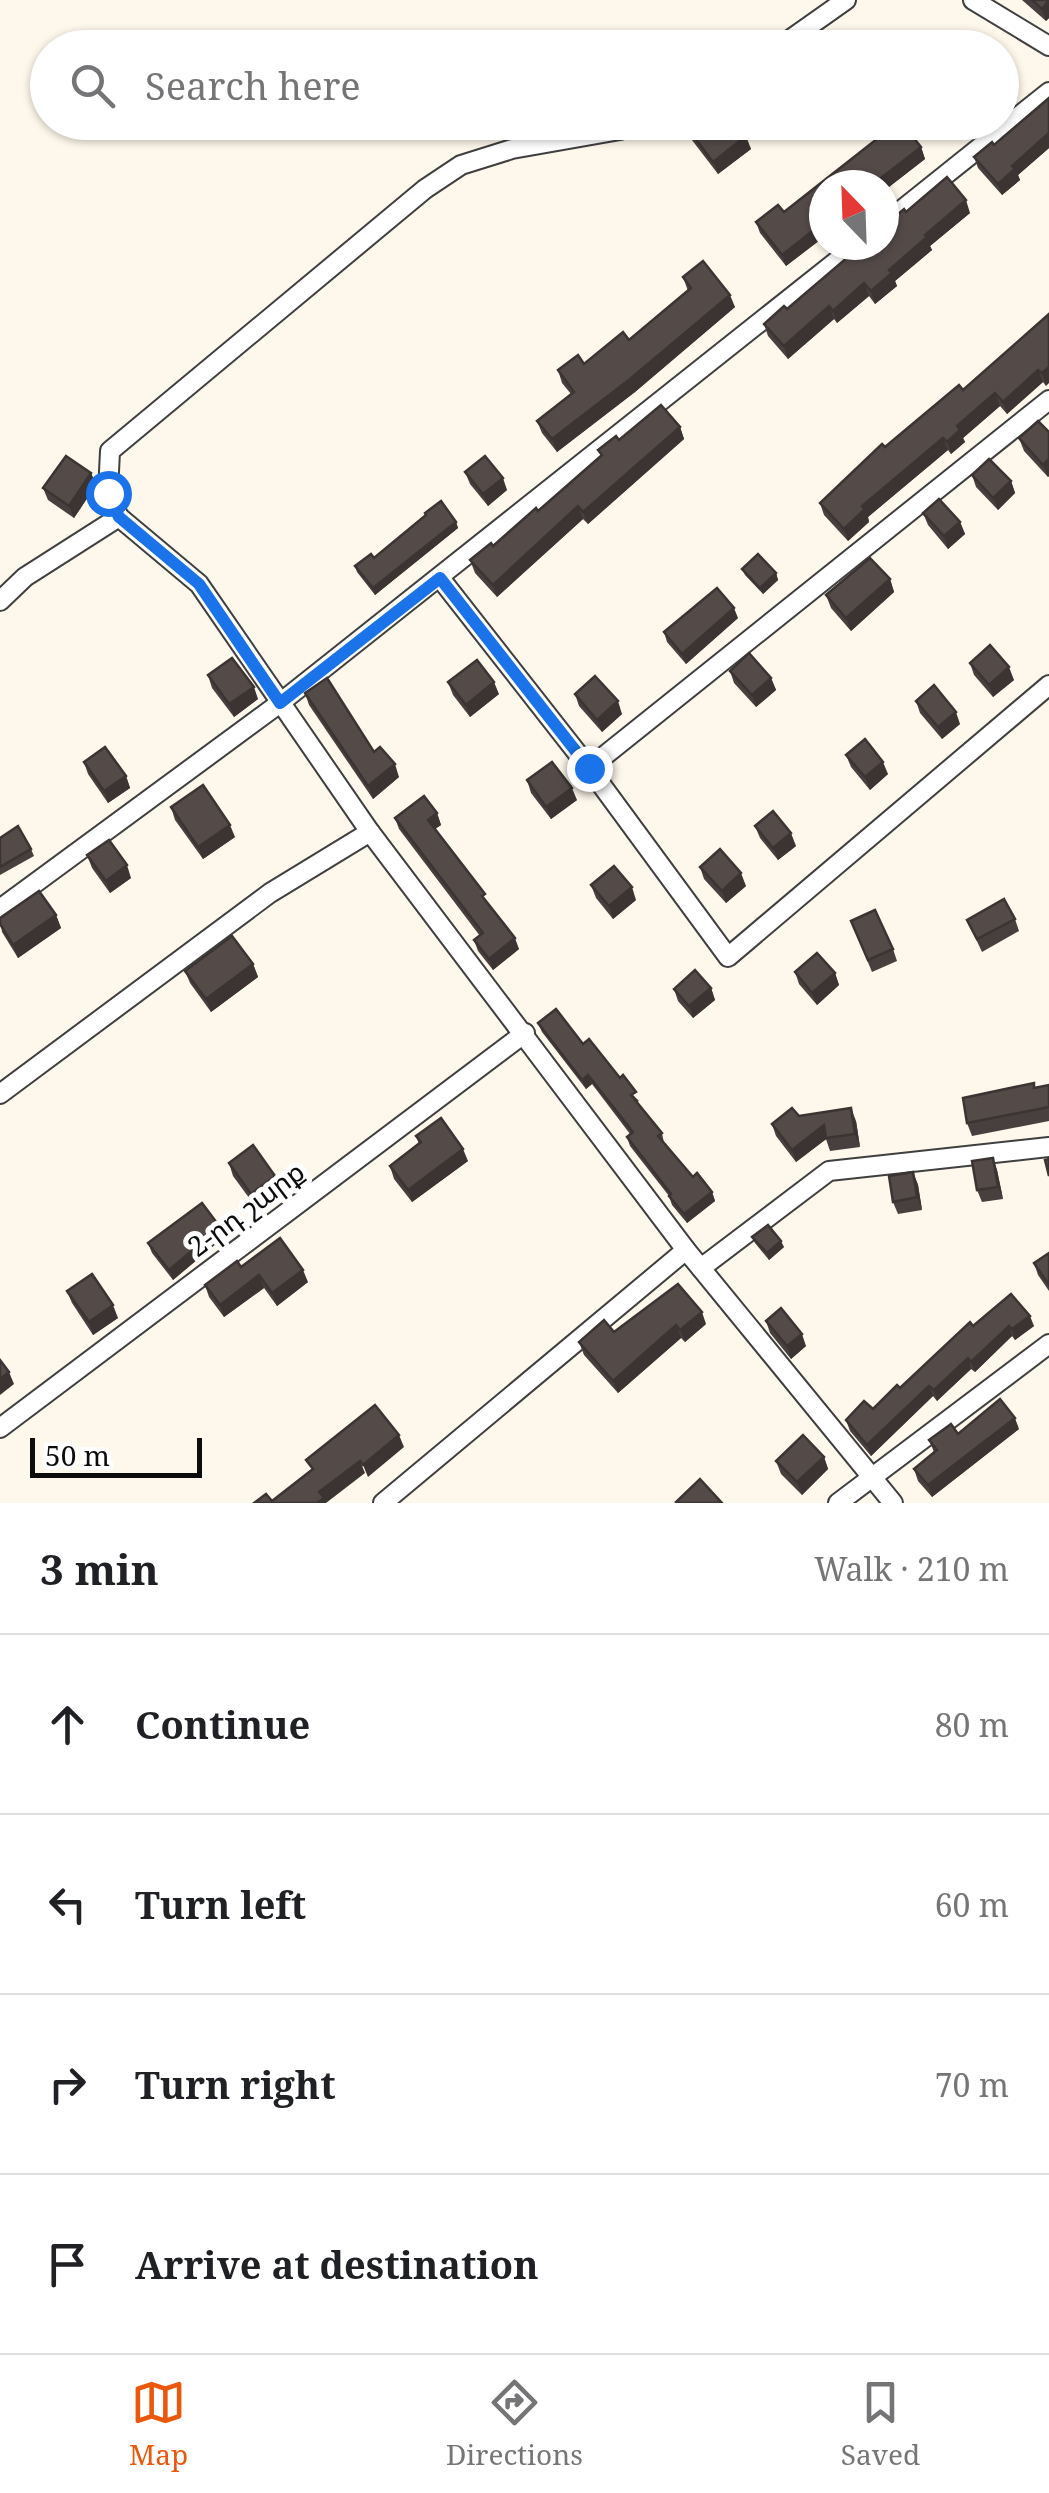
<!DOCTYPE html>
<meta charset="utf-8">
<style>
:root{--surface:#fff;--page:#f2f2f2;--text:#202124;--muted:#757577;--line:#e0e0e0;--accent:#ea580c}
body{margin:0;font-family:"Noto Serif","Noto Sans Armenian",serif;background:var(--page);color:var(--text)}
.compass{position:absolute;left:809px;top:170px;width:90px;height:90px;border-radius:50%;background:var(--surface);box-shadow:0 2px 8px #0004;rotate:337deg}
.scale{position:absolute;left:30px;bottom:25px;width:172px;box-sizing:border-box;padding-left:10px;border:5px solid #0c0c0c;border-top:0;font-size:28px;line-height:35px;white-space:nowrap;color:#0c0c0c;-webkit-text-stroke:8px #fff;paint-order:stroke}
.stop{position:absolute;width:30px;height:30px;margin:-22px;border:8px solid #1a73e8;border-radius:50%;background:#fff}
.stop.end{background:#1a73e8;border-color:#fff;box-shadow:0 2px 10px #0008}
.list{margin:0;padding:0;list-style:none}
h2{display:flex;justify-content:space-between;align-items:center;height:130px;margin:0;padding:0 40px;font-size:42px}
h2 small{font-size:32px;font-weight:400;color:var(--muted)}
.list li{display:grid;grid-template-columns:65px 1fr auto;gap:30px;align-items:center;box-sizing:border-box;height:180px;padding:0 40px;border-top:2px solid var(--line)}
.list b{display:block;font-size:38px;white-space:nowrap}
.list em{font-size:32px;font-style:normal;color:var(--muted)}
.icon{flex:none;width:55px;height:55px;fill:none;stroke:currentColor;stroke-width:2;stroke-linecap:round;stroke-linejoin:round}
.map{position:relative;flex:none;width:1049px;height:1503px;overflow:hidden}
.search{position:absolute;background:var(--surface);box-shadow:0 2px 8px #0004;left:30px;right:30px;top:30px;height:110px;display:flex;align-items:center;gap:25px;box-sizing:border-box;padding:0 35px;border-radius:55px;color:var(--muted);font-size:38px}
.sheet{height:850px;background:var(--surface)}
nav{display:flex;justify-content:space-around;align-items:center;box-sizing:border-box;height:140px;border-top:2px solid var(--line);background:var(--surface);font-size:28px;color:var(--muted)}
nav a{display:grid;justify-items:center;gap:5px}
nav .on{color:var(--accent)}
.map>svg:first-child{display:block}
</style>
<div class="map">
<svg width="1049" height="1503" viewBox="0 0 1049 1503">
<rect width="100%" height="100%" fill="#fef7eb"/>
<g fill="none" stroke-linecap="round" stroke-linejoin="round">
<defs>
<g id="minor">
<path d="M973 0 1049 46"/>
<path d="M778 48 846 0"/>
<path d="M884 224 1049 92"/>
<path d="M119 517 108 493 110 451 425 189 461 165 512 149 620 130 637 122"/>
<path d="M440 578 589 768 728 957 1049 685"/>
<path d="M0 601 25 577 119 517 199 584 370 832 686 1250 893 1503"/>
<path d="M589 768 1049 400"/>
<path d="M0 909 280 703 857 245"/>
<path d="M0 1094 270 893 370 832"/>
<path d="M701 1268 829 1171 1049 1147"/>
<path d="M0 1428 525 1033"/>
<path d="M383 1503 686 1250"/>
<path d="M838 1503 1049 1344"/>
</g>
</defs>
<!-- minor casing -->
<use href="#minor" stroke="#3f3f3f" stroke-width="22"/>
<!-- minor -->
<use href="#minor" stroke="#fff" stroke-width="18"/>
</g>
<!-- wall -->
<g fill="#48403f">
<path d="M1022 0H1049V18L1046 21Z"/>
<path d="M1049 98V148L1018 175 1020 180 1002 195 978 168 974 157 994 145Z"/>
<path d="M681 122H736L751 149 718 174 685 131Z"/>
<path d="M871 122 921 147 925 159 786 266 760 233 756 222 784 212 879 138 875 133Z"/>
<path d="M938 122H965L949 136Z"/>
<path d="M906 212 970 213 930 246 932 250 895 281 897 286 875 304 869 296 837 323 834 319 788 359 768 336 764 324 787 309Z"/>
<path d="M683 277 735 307 635 392 557 452 542 433 537 421 571 394 562 383 558 370 584 364 629 340 688 291Z"/>
<path d="M1049 314 1046 386 1043 382 1007 414 1000 406 963 438 965 442 951 454 948 450 868 517 869 522 848 541 824 515 820 503 885 447 963 390Z"/>
<path d="M680 427 684 439 588 524 583 519 497 597 475 573 470 560 493 546 538 511 601 456 598 450 619 440Z"/>
<path d="M1049 432V476L1048 477 1024 451 1019 438Z"/>
<path d="M465 472 507 490 488 506 470 484Z"/>
<path d="M91 473 96 485 74 518 48 500 43 488Z"/>
<path d="M972 475 1011 481 1015 493 998 510 976 487Z"/>
<path d="M923 513 960 522 965 534 948 549 928 525Z"/>
<path d="M426 515 456 522 458 528 375 595 357 572 355 566 374 558Z"/>
<path d="M742 569 776 573 778 580 763 594 745 575Z"/>
<path d="M890 579 894 592 851 631 831 608 826 595Z"/>
<path d="M738 618 686 664 667 642 664 632Z"/>
<path d="M970 663 1014 680 993 697 974 675Z"/>
<path d="M730 671 771 678 776 690 756 707 734 683Z"/>
<path d="M208 675 258 699 234 717 212 688Z"/>
<path d="M448 682 499 694 470 717 453 695Z"/>
<path d="M305 693 374 752 399 777 373 799 309 705Z"/>
<path d="M575 694 622 714 602 732 579 706Z"/>
<path d="M916 701 960 724 942 739 920 713Z"/>
<path d="M846 755 888 774 870 790 851 767Z"/>
<path d="M84 762 126 776 130 788 108 803 88 774Z"/>
<path d="M527 780 577 800 551 819 531 793Z"/>
<path d="M171 807 235 837 203 859 175 820Z"/>
<path d="M437 813 441 825 435 829 519 949 493 970 478 951 474 940 480 936 399 829 395 818Z"/>
<path d="M755 826 796 846 778 860 760 838Z"/>
<path d="M0 838 31 849 34 856 0 875Z"/>
<path d="M87 855 131 878 110 893 92 868Z"/>
<path d="M700 867 746 886 726 903 704 879Z"/>
<path d="M591 885 636 900 613 919 596 898Z"/>
<path d="M56 915 61 928 18 958 2 932 0 918Z"/>
<path d="M1015 919 1019 931 982 952 967 920Z"/>
<path d="M851 921 893 949 897 961 872 972Z"/>
<path d="M253 964 258 977 211 1012 190 983 185 971Z"/>
<path d="M795 972 835 973 839 985 817 1005 799 984Z"/>
<path d="M711 988 715 1000 693 1018 678 1001 674 989Z"/>
<path d="M538 1023 583 1044 639 1101 637 1102 662 1133 664 1143 693 1177 712 1192 715 1201 687 1223 672 1205 669 1196 630 1146 627 1137 630 1134 592 1084 586 1089 542 1032Z"/>
<path d="M1049 1085V1121L972 1136 967 1123 1035 1088Z"/>
<path d="M799 1116 856 1121 860 1147 830 1151 826 1139 796 1162 776 1136 772 1124Z"/>
<path d="M416 1136 468 1161 412 1202 394 1179 390 1166 419 1144Z"/>
<path d="M993 1158 997 1170 1003 1199 982 1202 977 1190Z"/>
<path d="M229 1163 275 1176 280 1188 255 1206 233 1176Z"/>
<path d="M913 1172 918 1185 922 1210 898 1214 893 1202Z"/>
<path d="M220 1227 224 1237 173 1280 152 1253 148 1243Z"/>
<path d="M752 1237 784 1247 769 1260 755 1243Z"/>
<path d="M1049 1253V1291L1038 1275 1034 1263Z"/>
<path d="M241 1267 308 1282 277 1306 264 1288 224 1317 209 1297 205 1285Z"/>
<path d="M67 1291 118 1318 93 1335 72 1303Z"/>
<path d="M766 1321 806 1346 791 1359 770 1333Z"/>
<path d="M706 1324 685 1342 681 1338 618 1393 584 1355 579 1342 614 1332Z"/>
<path d="M973 1326H1034L1015 1340 1012 1336 975 1372 971 1369 937 1401 933 1396 871 1456 850 1431 846 1420 873 1409 900 1388Z"/>
<path d="M1019 1429 932 1497 918 1481 914 1469 934 1452 929 1440 958 1434Z"/>
<path d="M824 1457 828 1469 802 1495 781 1474 776 1461Z"/>
</g>
<!-- shaded-wall -->
<g fill="#3b3433">
<path d="M1049 0V18L1046 21 1042 9Z"/>
<path d="M946 122H965L949 136Z"/>
<path d="M1049 133V148L1018 175 1020 180 1002 195 998 184 1012 166Z"/>
<path d="M746 136 751 149 718 174 713 162Z"/>
<path d="M921 147 925 159 884 191V185H872Z"/>
<path d="M966 200 970 213 930 246 932 250 895 281 897 286 875 304 871 291 889 270 925 235Z"/>
<path d="M824 222V237L786 266 782 255Z"/>
<path d="M864 283 869 296 837 323 833 311Z"/>
<path d="M730 295 735 307 635 392 557 452 552 439Z"/>
<path d="M829 306 834 319 788 359 784 346Z"/>
<path d="M1049 367V383L1046 386 1042 373Z"/>
<path d="M1038 370 1043 382 1007 414 1003 402Z"/>
<path d="M995 393 1000 406 963 438 965 442 951 454 947 442 957 426Z"/>
<path d="M680 427 684 439 588 524 583 512Z"/>
<path d="M943 438 948 450 868 517 869 522 848 541 844 529 862 506Z"/>
<path d="M1049 459V476L1048 477 1043 465Z"/>
<path d="M91 473 96 485 74 518 69 506Z"/>
<path d="M503 478 507 490 488 506 483 494Z"/>
<path d="M1011 481 1015 493 998 510 993 498Z"/>
<path d="M578 506 583 519 497 597 493 585Z"/>
<path d="M456 522 458 528 375 595 373 588Z"/>
<path d="M960 522 965 534 948 549 944 536Z"/>
<path d="M776 573 778 580 763 594 760 588Z"/>
<path d="M890 579 894 592 851 631 846 618Z"/>
<path d="M734 608 738 618 686 664 682 654Z"/>
<path d="M1009 667 1014 680 993 697 989 685Z"/>
<path d="M771 678 776 690 756 707 752 695Z"/>
<path d="M494 682 499 694 470 717 466 705Z"/>
<path d="M254 687 258 699 234 717 229 704Z"/>
<path d="M618 701 622 714 602 732 597 720Z"/>
<path d="M956 712 960 724 942 739 938 727Z"/>
<path d="M883 762 888 774 870 790 865 777Z"/>
<path d="M395 764 399 777 373 799 368 786Z"/>
<path d="M126 776 130 788 108 803 104 791Z"/>
<path d="M572 788 577 800 551 819 546 807Z"/>
<path d="M437 813 441 825 432 831 428 820Z"/>
<path d="M230 825 235 837 203 859 198 847Z"/>
<path d="M791 833 796 846 778 860 773 848Z"/>
<path d="M127 865 131 878 110 893 106 881Z"/>
<path d="M741 873 746 886 726 903 722 891Z"/>
<path d="M632 887 636 900 613 919 609 906Z"/>
<path d="M56 915 61 928 18 958 13 945Z"/>
<path d="M515 938 519 949 493 970 489 959Z"/>
<path d="M253 964 258 977 211 1012 206 999Z"/>
<path d="M835 973 839 985 817 1005 812 993Z"/>
<path d="M711 988 715 1000 693 1018 689 1006Z"/>
<path d="M588 1075 592 1084 586 1089 582 1080Z"/>
<path d="M851 1108 856 1121 860 1147 855 1134Z"/>
<path d="M824 1125 829 1137 796 1162 792 1150Z"/>
<path d="M463 1149 468 1161 412 1202 408 1190Z"/>
<path d="M993 1158 997 1170 1003 1199 998 1187Z"/>
<path d="M913 1172 918 1185 922 1210 917 1197Z"/>
<path d="M275 1176 280 1188 255 1206 251 1194Z"/>
<path d="M712 1192 715 1201 687 1223 684 1214Z"/>
<path d="M220 1227 224 1237 173 1280 169 1270Z"/>
<path d="M781 1241 784 1247 769 1260 767 1253Z"/>
<path d="M303 1270 308 1282 277 1306 272 1293Z"/>
<path d="M259 1275 264 1288 224 1317 220 1305Z"/>
<path d="M113 1305 118 1318 93 1335 89 1322Z"/>
<path d="M702 1312 706 1324 685 1342 680 1330Z"/>
<path d="M1030 1316 1034 1326 1015 1340 1012 1329Z"/>
<path d="M676 1325 681 1338 618 1393 613 1381Z"/>
<path d="M1009 1326 1012 1336 975 1372 971 1362Z"/>
<path d="M802 1334 806 1346 791 1359 787 1346Z"/>
<path d="M968 1358 971 1369 937 1401 934 1390Z"/>
<path d="M9 1372 14 1384 0 1395V1379Z"/>
<path d="M929 1386 933 1396 871 1456 867 1445Z"/>
<path d="M1015 1418 1019 1429 932 1497 928 1485Z"/>
<path d="M399 1435 404 1447 368 1477 363 1465Z"/>
<path d="M824 1457 828 1469 802 1495 797 1482Z"/>
<path d="M360 1461 365 1473 326 1503H317L319 1492Z"/>
</g>
<!-- building -->
<g fill="#544b49" stroke="#3b3433" stroke-width="2.5">
<path d="M1032 0H1049L1042 9Z"/>
<path d="M1049 98V133L1012 166 1015 169 998 184 974 157 992 142 994 145Z"/>
<path d="M683 122H736L746 136 713 162Z"/>
<path d="M871 122H901L921 147 872 185H824V222L782 255 756 222 778 205 784 212 882 135Z"/>
<path d="M947 177 966 200 925 235 927 237 889 270 892 273 871 291 864 283 833 311 829 306 784 346 764 324 784 306 787 309 862 245H884V226L904 209 906 212Z"/>
<path d="M703 261 730 295 630 379 552 439 537 421 574 392 558 370 578 355 584 364 623 332 629 340 691 288 683 277Z"/>
<path d="M1049 314V367L1042 373 1038 370 1003 402 995 393 957 426 960 430 947 442 943 438 862 506 865 509 844 529 820 503 882 444 885 447 959 385 963 390Z"/>
<path d="M661 405 680 427 583 512 578 506 493 585 470 560 491 543 493 546 536 508 538 511 602 455 598 450 616 436 619 440Z"/>
<path d="M1038 421 1049 432V459L1043 465 1019 438Z"/>
<path d="M66 456 91 473 69 506 43 488Z"/>
<path d="M485 456 503 478 483 494 465 472Z"/>
<path d="M989 459 1011 481 993 498 972 475Z"/>
<path d="M939 499 960 522 944 536 923 513Z"/>
<path d="M441 501 456 522 373 588 355 566 371 554 374 558 426 515 425 513Z"/>
<path d="M758 554 776 573 760 588 742 569Z"/>
<path d="M870 558 890 579 846 618 826 595Z"/>
<path d="M717 588 734 608 682 654 664 632Z"/>
<path d="M990 645 1009 667 989 685 970 663Z"/>
<path d="M749 653 771 678 752 695 730 671Z"/>
<path d="M232 658 254 687 229 704 208 675Z"/>
<path d="M477 660 494 682 466 705 448 682Z"/>
<path d="M595 676 618 701 597 720 575 694Z"/>
<path d="M327 678 374 752 380 747 395 764 368 786 305 693Z"/>
<path d="M934 685 956 712 938 727 916 701Z"/>
<path d="M865 739 883 762 865 777 846 755Z"/>
<path d="M105 747 126 776 104 791 84 762Z"/>
<path d="M552 762 572 788 546 807 527 780Z"/>
<path d="M203 785 230 825 198 847 171 807Z"/>
<path d="M424 796 437 813 428 820 485 894 482 896 515 938 489 959 474 940 483 933 395 818Z"/>
<path d="M773 811 791 833 773 848 755 826Z"/>
<path d="M18 826 31 849 0 867V838Z"/>
<path d="M109 840 127 865 106 881 87 855Z"/>
<path d="M720 849 741 873 722 891 700 867Z"/>
<path d="M614 866 632 887 609 906 591 885Z"/>
<path d="M39 891 56 915 13 945 0 924V918Z"/>
<path d="M1004 899 1015 919 977 939 967 920Z"/>
<path d="M875 910 893 949 868 960 851 921Z"/>
<path d="M232 936 253 964 206 999 185 971Z"/>
<path d="M817 953 835 973 812 993 795 972Z"/>
<path d="M695 970 711 988 689 1006 674 989Z"/>
<path d="M556 1009 583 1044 589 1039 620 1078 623 1075 636 1092 631 1095 662 1133 658 1136 693 1177 697 1173 712 1192 684 1214 669 1196 671 1194 627 1137 633 1132 588 1075 582 1080 538 1023Z"/>
<path d="M1034 1083V1088L1049 1085V1107L967 1123 963 1098Z"/>
<path d="M792 1108 799 1116 851 1108 855 1134 826 1138 824 1125 792 1150 772 1124Z"/>
<path d="M441 1118 463 1149 408 1190 390 1166 421 1142 416 1136Z"/>
<path d="M253 1145 275 1176 251 1194 229 1163Z"/>
<path d="M993 1158 998 1187 977 1190 972 1161Z"/>
<path d="M1049 1159V1176L1045 1160Z"/>
<path d="M913 1172 917 1197 893 1202 889 1176Z"/>
<path d="M202 1203 220 1227 169 1270 148 1243Z"/>
<path d="M768 1225 781 1241 767 1253 752 1237Z"/>
<path d="M280 1238 303 1270 272 1293 259 1275 220 1305 205 1285 237 1261 241 1267Z"/>
<path d="M1049 1253V1285L1034 1263Z"/>
<path d="M92 1274 113 1305 89 1322 67 1291Z"/>
<path d="M678 1284 702 1312 680 1330 676 1325 613 1381 579 1342 604 1320 614 1332Z"/>
<path d="M1011 1294 1030 1316 1012 1329 1009 1326 971 1362 968 1358 934 1390 929 1386 867 1445 846 1420 864 1401 873 1409 897 1385 900 1388 970 1322 973 1326Z"/>
<path d="M781 1308 802 1334 787 1346 766 1321Z"/>
<path d="M0 1360 9 1372 0 1379Z"/>
<path d="M1000 1399 1015 1418 928 1485 914 1469 937 1450 929 1440 951 1424 958 1434Z"/>
<path d="M375 1405 399 1435 363 1465 360 1461 319 1492 324 1498 317 1503H254L266 1494 272 1501 313 1469 306 1460Z"/>
<path d="M803 1435 824 1457 797 1482 776 1461Z"/>
<path d="M700 1479 722 1503H677L676 1502Z"/>
</g>
<g fill="none" stroke-linecap="round" stroke-linejoin="round">
<!-- route -->
<path stroke="#1a73e8" stroke-width="12" d="M108 493 119 517 199 584 280 703 440 578 589 768"/>
</g>
<g text-anchor="middle" stroke-width="10" stroke-linejoin="round" paint-order="stroke">
<!-- street labels -->
<g font-size="28" fill="#0c0c0c" stroke="#fff">
<text transform="translate(246 1209) rotate(-37)" y="10">2-րդ շարք</text>
</g>
</g>
</svg>
<svg class="compass" viewBox="-18 -18 36 36"><path d="M0-13l5 13h-10z" fill="#e53935"/><path d="M0 13l5-13h-10z" fill="#757577"/></svg>
<div class="scale">50 m</div>
<div class="stop" style="left:108px;top:493px"></div>
<div class="stop end" style="left:589px;top:768px"></div>
<div class="search"><svg class="icon" aria-label="search" viewBox="0 0 24 24"><circle cx="10" cy="10" r="6"/><path d="M15 15l6 6"/></svg>Search here</div>
</div>
<section class="sheet">
<h2>3 min<small>Walk · 210 m</small></h2>
<ul class="list">
<li><svg class="icon" aria-label="ahead" viewBox="0 0 24 24"><path d="M12 20V5M6 11l6-6 6 6"/></svg><div><b>Continue</b></div><em>80 m</em></li>
<li><svg class="icon" aria-label="left" viewBox="0 0 24 24"><path d="M17 20v-9H6M10 6l-5 5 5 5"/></svg><div><b>Turn left</b></div><em>60 m</em></li>
<li><svg class="icon" aria-label="right" viewBox="0 0 24 24"><path d="M7 20v-9h11M14 6l5 5-5 5"/></svg><div><b>Turn right</b></div><em>70 m</em></li>
<li><svg class="icon" aria-label="arrive" viewBox="0 0 24 24"><path d="M6 21V4h12l-3 4 3 4H6"/></svg><div><b>Arrive at destination</b></div></li>
</ul>
</section>
<nav>
<a class="on"><svg class="icon" aria-label="map" viewBox="0 0 24 24"><path d="M3 6l6-2 6 2 6-2v14l-6 2-6-2-6 2zM9 4v14M15 6v14"/></svg>Map</a>
<a><svg class="icon" aria-label="directions" viewBox="0 0 24 24"><path d="M12 3l9 9-9 9-9-9zM9 14v-3h6M13 9l2 2-2 2"/></svg>Directions</a>
<a><svg class="icon" aria-label="saved" viewBox="0 0 24 24"><path d="M7 4h10v16l-5-4-5 4z"/></svg>Saved</a>
</nav>
